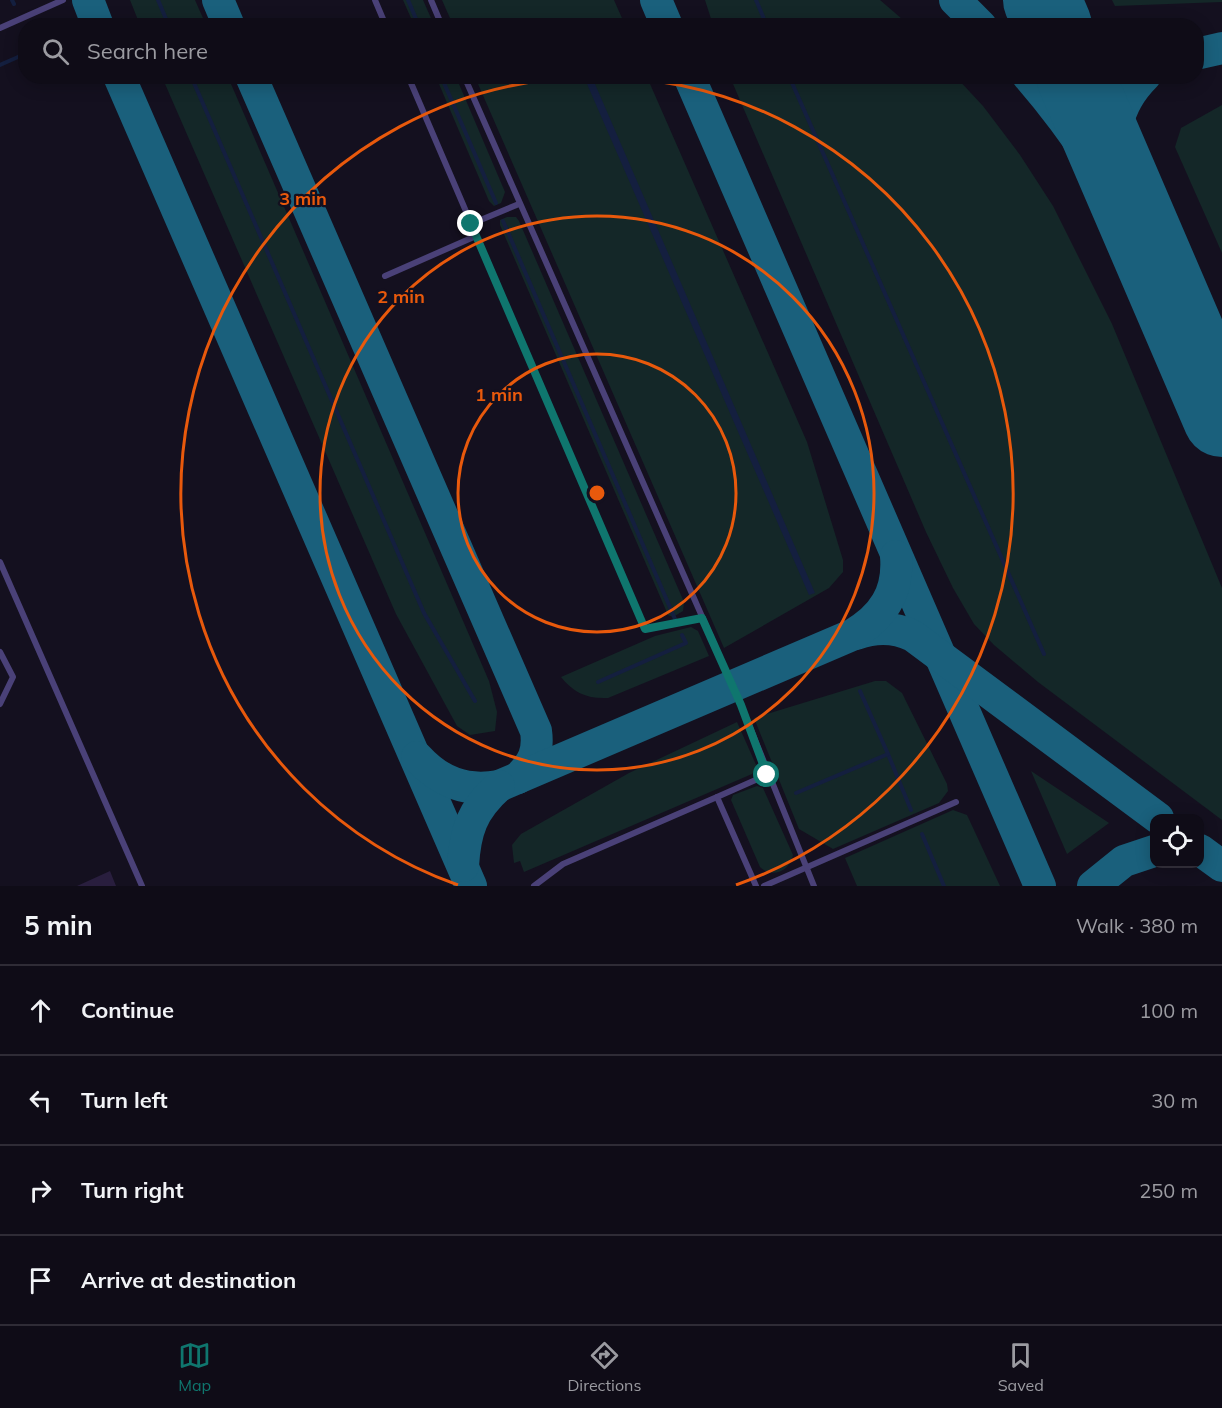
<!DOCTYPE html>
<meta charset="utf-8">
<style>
:root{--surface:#0f0c17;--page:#1d1a24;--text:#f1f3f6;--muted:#9b9ba1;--line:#2f2c36;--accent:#0f766e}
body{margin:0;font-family:Mulish,sans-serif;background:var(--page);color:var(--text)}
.controls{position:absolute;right:18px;bottom:18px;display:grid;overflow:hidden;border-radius:12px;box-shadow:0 3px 15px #0003}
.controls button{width:54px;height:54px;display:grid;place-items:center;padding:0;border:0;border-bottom:2px solid var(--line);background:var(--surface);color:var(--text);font:30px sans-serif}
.stop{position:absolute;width:18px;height:18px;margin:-14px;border:4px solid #0f766e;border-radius:50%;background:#fff}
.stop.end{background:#0f766e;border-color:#fff;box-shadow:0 2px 6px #0008}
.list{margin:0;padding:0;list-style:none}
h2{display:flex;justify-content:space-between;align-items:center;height:78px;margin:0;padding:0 24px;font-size:26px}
h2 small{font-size:20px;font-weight:400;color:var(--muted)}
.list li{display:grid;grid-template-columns:39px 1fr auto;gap:18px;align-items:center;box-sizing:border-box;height:90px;padding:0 24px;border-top:2px solid var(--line)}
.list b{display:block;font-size:22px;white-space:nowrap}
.list em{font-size:20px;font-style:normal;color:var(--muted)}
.icon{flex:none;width:33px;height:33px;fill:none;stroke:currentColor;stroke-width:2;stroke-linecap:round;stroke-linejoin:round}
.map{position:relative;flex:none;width:1222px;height:886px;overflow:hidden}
.search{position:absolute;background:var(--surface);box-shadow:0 3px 15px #0003;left:18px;right:18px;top:18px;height:66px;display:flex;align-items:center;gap:15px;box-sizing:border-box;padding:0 21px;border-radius:24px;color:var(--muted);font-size:22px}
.sheet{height:438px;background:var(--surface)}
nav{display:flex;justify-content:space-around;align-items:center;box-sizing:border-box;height:84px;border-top:2px solid var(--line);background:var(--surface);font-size:16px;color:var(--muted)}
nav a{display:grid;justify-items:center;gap:3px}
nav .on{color:var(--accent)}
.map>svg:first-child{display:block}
</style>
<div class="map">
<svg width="1222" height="886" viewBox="0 0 1222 886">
<rect width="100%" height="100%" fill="#14101f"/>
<!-- green -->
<g fill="#142728">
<path d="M130 0H195L206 25H140Z"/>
<path d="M403 0H423L434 25H414Z"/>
<path d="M442 0H614L625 25H453Z"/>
<path d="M705 0H880L909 25H713Z"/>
<path d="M1112 0H1222V2L1115 6Z"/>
<path d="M162 77H228L489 681 497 712 495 731 470 735 457 726 396 614Z"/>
<path d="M436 77H456L505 192 501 203 494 206 489 201Z"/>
<path d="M475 77H647L661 109 807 442 843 560V572L829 588 724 648Z"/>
<path d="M730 77H956L983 106 1020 155 1053 206 1112 324 1222 588V820L1038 682 994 645 974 624 953 588 926 532Z"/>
<path d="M1222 105V253L1175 147 1181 128Z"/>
<path d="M507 217H516L519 221 684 602 683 611 673 617 668 615 500 225V220Z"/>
<path d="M691 627 698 631 709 656 608 698C587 699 574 693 561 677L655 636Z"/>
<path d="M875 681H886L902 693 947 784 948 791 939 803 833 849 799 829 754 718Z"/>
<path d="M737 722 757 767 752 774 524 872 520 861 514 863 512 845 521 834 629 773Z"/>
<path d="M1031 771 1109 823 1067 854Z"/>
<path d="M757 786 763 788 793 855C790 871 772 879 760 867L731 800 733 795Z"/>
<path d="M953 810 967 815 1000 886H857L845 858Z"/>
</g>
<!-- water -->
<path fill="#141f3f" d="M584 77H592L815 593 809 595Z"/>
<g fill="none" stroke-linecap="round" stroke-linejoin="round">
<!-- stream -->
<g stroke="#141f3f" stroke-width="4">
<path d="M12 0 14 4"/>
<path d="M158 0 169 26"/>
<path d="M408 0 419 26"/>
<path d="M756 0 767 26"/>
<path d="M0 65 18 57 26 51"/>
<path d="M191 76 424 613 475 701"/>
<path d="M441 76 496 203"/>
<path d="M789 76 1044 654"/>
<path d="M503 221 675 619"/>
<path d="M598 682 686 643 682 635"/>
<path d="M888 754 911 810"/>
<path d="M796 793 888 754 860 691"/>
<path d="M922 834 944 886"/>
</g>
<!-- taxiway -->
<g stroke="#1a607c" stroke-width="32">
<path d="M88 0 98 26"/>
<path d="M218 0 229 26"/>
<path d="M656 0 667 26"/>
<path d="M955 0 981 26"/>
<path d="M1196 54 1222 48"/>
<path d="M119 76 471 886"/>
<path d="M251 76 536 731C539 752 533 763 518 778"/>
<path d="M689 76 1040 886"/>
<path d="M1028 76C1080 136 1120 201 1158 270"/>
<path d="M1067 76 1087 79 1111 76"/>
<path d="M1121 182C1110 142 1114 107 1145 76"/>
<path d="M856 634C875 627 895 627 913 636L1158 818"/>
<path d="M417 757C440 782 465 792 499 786L852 635C883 617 899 593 896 556"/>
<path d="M1200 850 1222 866"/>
<path d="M463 866C465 831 472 810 499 786"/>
<path d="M1093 886 1124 861 1154 851"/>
</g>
<!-- runway -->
<g stroke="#1a607c" stroke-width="78">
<path d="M1042 0 1053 26"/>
<path d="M1075 76 1222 418"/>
</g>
</g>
<!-- building -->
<path fill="#291e3e" d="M110 871 116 886H77Z"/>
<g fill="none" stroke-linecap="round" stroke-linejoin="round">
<!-- service -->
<g stroke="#4a4178" stroke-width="6">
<path d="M375 0 386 26"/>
<path d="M431 0 442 26"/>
<path d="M0 28 63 0"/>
<path d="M408 76 645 629 702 618"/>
<path d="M464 76 741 705 814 886"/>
<path d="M471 224 519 204"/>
<path d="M385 276 476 236"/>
<path d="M0 562 142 886"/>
<path d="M0 652 13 677 0 704"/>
<path d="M534 886 563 864 717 797"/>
<path d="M756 886 717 797 767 775"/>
<path d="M764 886 956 802"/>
</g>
</g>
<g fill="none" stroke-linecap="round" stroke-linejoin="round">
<!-- route -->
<path stroke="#0f766e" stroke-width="8" d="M471 224 645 629 702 618 741 705 767 775"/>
</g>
<!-- distance rings -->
<g fill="none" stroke="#e8590c" stroke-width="3">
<circle cx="597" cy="493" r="139"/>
<circle cx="597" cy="493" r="277"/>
<path d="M458 885A416 416 0 1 1 736 885"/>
</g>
<circle cx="597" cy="493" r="9" fill="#e8590c" stroke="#14101f" stroke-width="3"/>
<g font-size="18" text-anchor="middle" font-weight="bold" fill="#e8590c" stroke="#14101f" stroke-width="4.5" stroke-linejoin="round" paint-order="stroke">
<text x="303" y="205">3 min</text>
<text x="401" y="303">2 min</text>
<text x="499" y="401">1 min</text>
</g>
</svg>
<div class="controls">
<button><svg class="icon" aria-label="locate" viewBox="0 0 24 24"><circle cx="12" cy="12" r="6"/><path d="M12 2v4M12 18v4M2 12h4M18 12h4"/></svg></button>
</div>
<div class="stop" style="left:767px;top:775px"></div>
<div class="stop end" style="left:471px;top:224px"></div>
<div class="search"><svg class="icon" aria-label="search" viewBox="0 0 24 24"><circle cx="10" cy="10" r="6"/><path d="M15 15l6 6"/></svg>Search here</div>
</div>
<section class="sheet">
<h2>5 min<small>Walk · 380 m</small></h2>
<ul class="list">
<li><svg class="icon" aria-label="ahead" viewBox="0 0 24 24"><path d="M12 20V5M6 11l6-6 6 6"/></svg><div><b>Continue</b></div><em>100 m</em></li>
<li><svg class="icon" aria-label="left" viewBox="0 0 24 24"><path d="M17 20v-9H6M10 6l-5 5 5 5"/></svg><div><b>Turn left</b></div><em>30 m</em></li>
<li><svg class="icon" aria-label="right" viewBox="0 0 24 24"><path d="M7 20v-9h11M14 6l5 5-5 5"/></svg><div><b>Turn right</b></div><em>250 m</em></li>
<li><svg class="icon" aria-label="arrive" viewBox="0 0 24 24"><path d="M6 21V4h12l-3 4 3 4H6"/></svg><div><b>Arrive at destination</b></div></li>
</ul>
</section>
<nav>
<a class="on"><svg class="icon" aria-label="map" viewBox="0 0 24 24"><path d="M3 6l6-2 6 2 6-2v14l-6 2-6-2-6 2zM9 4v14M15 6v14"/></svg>Map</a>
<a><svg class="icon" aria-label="directions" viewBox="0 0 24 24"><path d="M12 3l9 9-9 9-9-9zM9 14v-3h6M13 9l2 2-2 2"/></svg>Directions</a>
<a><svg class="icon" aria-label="saved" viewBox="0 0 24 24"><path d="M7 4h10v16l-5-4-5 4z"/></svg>Saved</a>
</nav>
